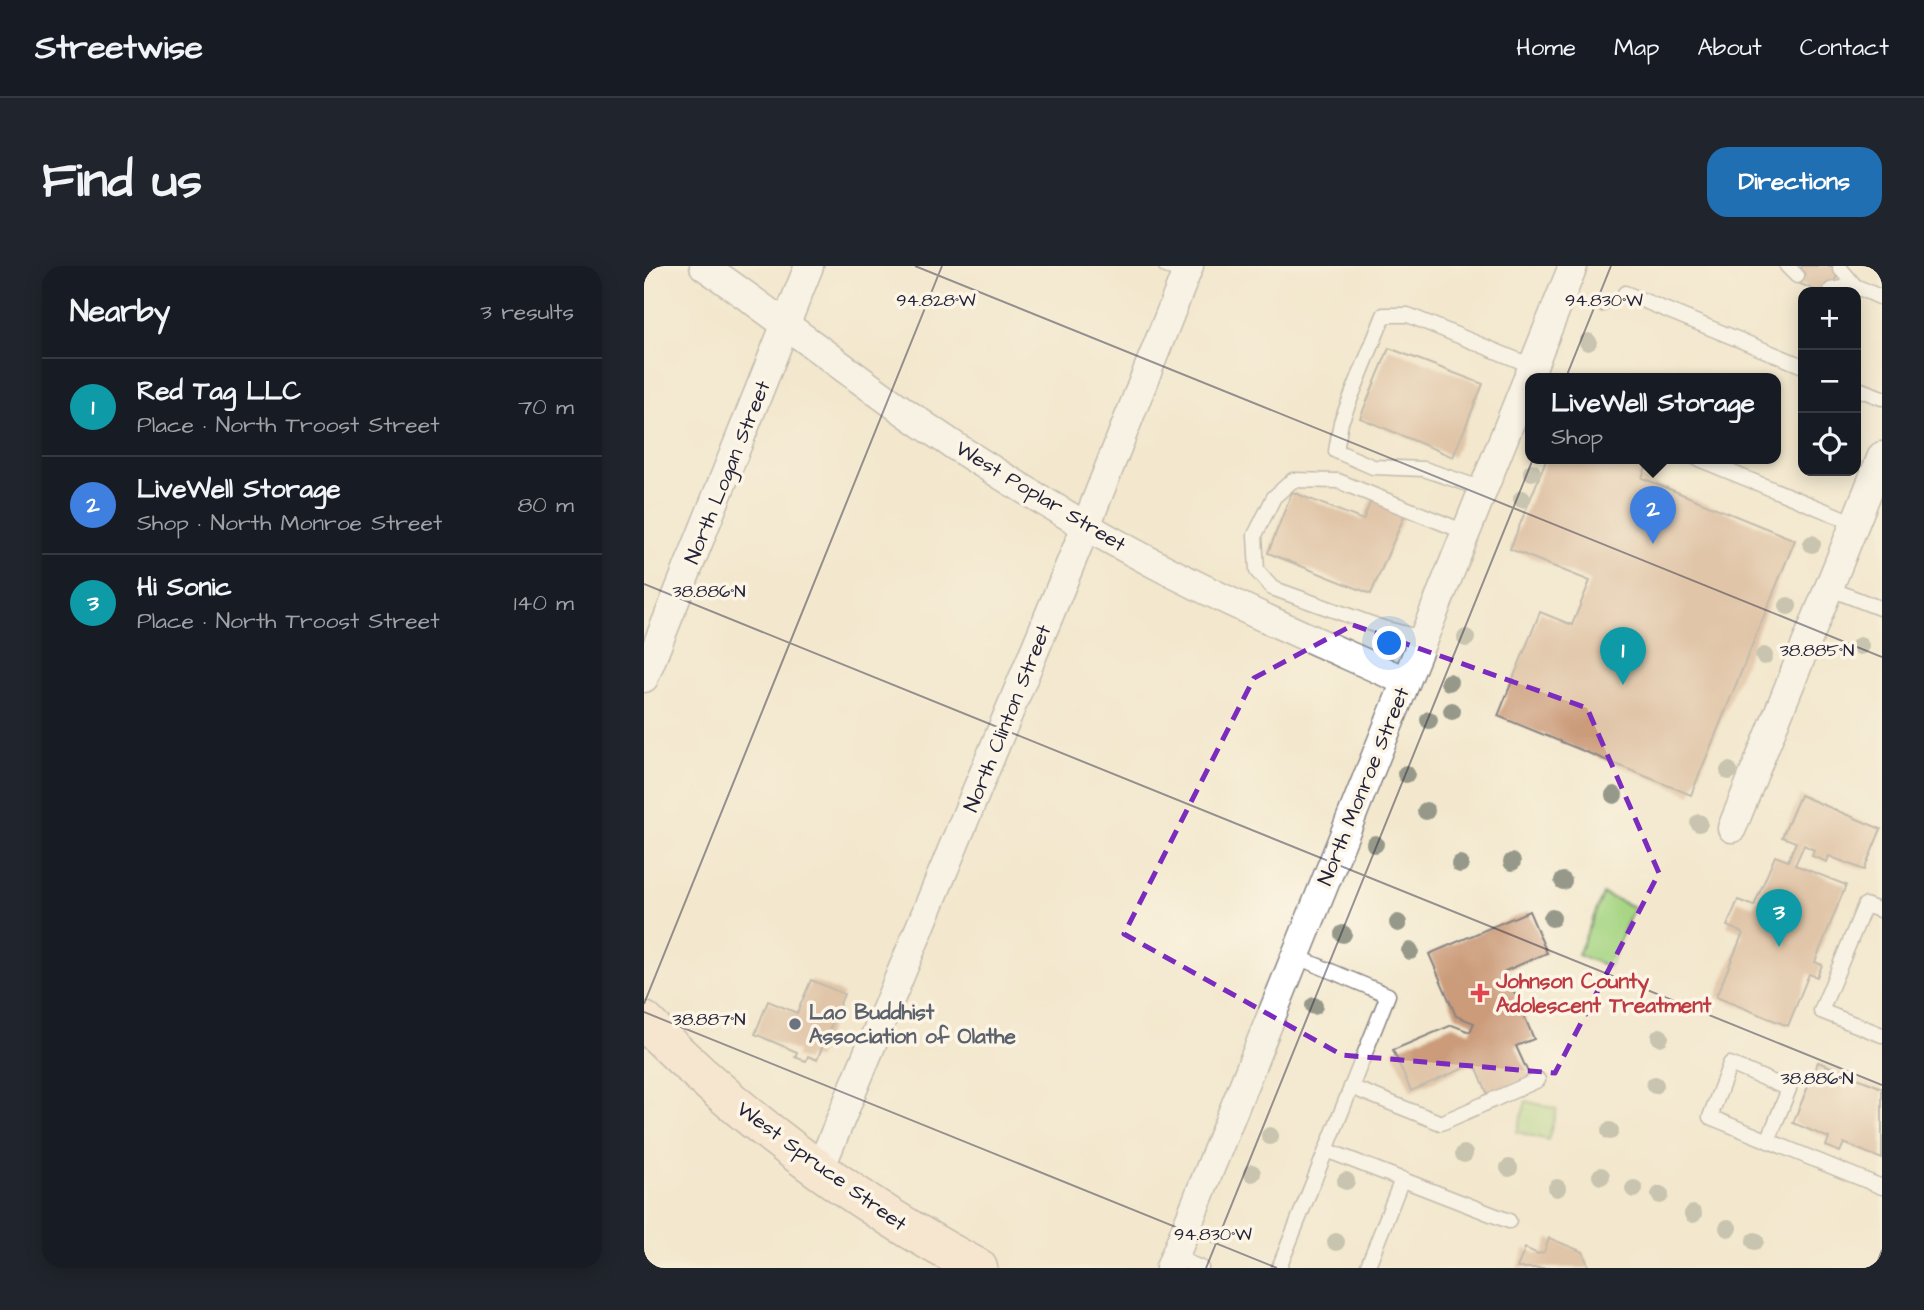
<!DOCTYPE html>
<meta charset="utf-8">
<style>
:root{--surface:#171b24;--page:#20242c;--text:#f1f3f6;--muted:#9ea1a6;--line:#363941;--accent:#1f6fb2}
body{margin:0;font-family:"Architects Daughter",sans-serif;background:var(--page);color:var(--text)}
.controls{position:absolute;right:21px;top:21px;display:grid;overflow:hidden;border-radius:14px;box-shadow:0 4px 18px #0003}
.controls button{width:63px;height:63px;display:grid;place-items:center;padding:0;border:0;border-bottom:2px solid var(--line);background:var(--surface);color:var(--text);font:35px sans-serif}
.you{position:absolute;left:746px;top:378px;width:24px;height:24px;margin:-18px;border:5px solid #fff;border-radius:50%;background:#1a73e8;box-shadow:0 0 0 10px #1a73e833}
.badge{display:grid;place-items:center;width:46px;height:46px;border-radius:50%;background:var(--accent);color:#fff;font-size:23px;font-weight:700}
.pin{position:absolute;translate:-50% -58px;filter:drop-shadow(0 2px 4px #0008)}
.pin::after{content:'';position:absolute;top:37px;width:24px;height:21px;background:inherit;clip-path:polygon(0 0,100% 0,50% 100%)}
.popup{position:absolute;left:881px;top:107px;width:256px;height:91px;box-sizing:border-box;display:grid;place-content:center;border-radius:14px;background:var(--surface);filter:drop-shadow(0 2px 5px #0005);font-size:23px;white-space:nowrap;color:var(--muted)}
.popup b{font-size:26px;color:var(--text)}
.popup::after{content:'';position:absolute;left:50%;top:100%;margin-left:-14px;border:14px solid transparent;border-top-color:var(--surface)}
.list{margin:0;padding:0;list-style:none}
h2{display:flex;justify-content:space-between;align-items:center;height:91px;margin:0;padding:0 28px;font-size:30px}
h2 small{font-size:23px;font-weight:400;color:var(--muted)}
.list li{display:grid;grid-template-columns:46px 1fr auto;gap:21px;align-items:center;box-sizing:border-box;height:98px;padding:0 28px;border-top:2px solid var(--line)}
.list b{display:block;font-size:26px;white-space:nowrap}
.list p{margin:0;font-size:23px;white-space:nowrap;color:var(--muted)}
.list em{font-size:23px;font-style:normal;color:var(--muted)}
.icon{flex:none;width:38px;height:38px;fill:none;stroke:currentColor;stroke-width:2;stroke-linecap:round;stroke-linejoin:round}
.map{position:relative;flex:none;width:1238px;height:1002px;overflow:hidden;border-radius:21px}
header{display:flex;align-items:center;gap:42px;box-sizing:border-box;height:98px;padding:0 35px;background:var(--surface);border-bottom:2px solid var(--line)}
header strong{font-size:33px}
nav{display:flex;gap:38px;margin-inline-start:auto;font-size:24px}
.intro{display:flex;align-items:center;justify-content:space-between;box-sizing:border-box;height:168px;padding:0 42px}
h1{margin:0;font-size:49px}
.button{padding:18px 32px;border-radius:21px;background:var(--accent);color:#fff;font-size:24px;font-weight:700}
main{display:flex;gap:42px;padding:0 42px}
aside{flex:1;background:var(--surface);border-radius:21px;box-shadow:0 4px 18px #0003}
.map>svg:first-child{display:block}
</style>
<header>
<strong>Streetwise</strong>
<nav><a>Home</a><a>Map</a><a>About</a><a>Contact</a></nav>
</header>
<div class="intro"><h1>Find us</h1><a class="button">Directions</a></div>
<main>
<aside>
<h2>Nearby<small>3 results</small></h2>
<ul class="list">
<li><span class="badge" style="background:#0f9aa8">1</span><div><b>Red Tag LLC</b><p>Place · North Troost Street</p></div><em>70 m</em></li>
<li><span class="badge" style="background:#3f7fe0">2</span><div><b>LiveWell Storage</b><p>Shop · North Monroe Street</p></div><em>80 m</em></li>
<li><span class="badge" style="background:#0f9aa8">3</span><div><b>Hi Sonic</b><p>Place · North Troost Street</p></div><em>140 m</em></li>
</ul>
</aside>
<div class="map">
<svg width="1238" height="1002" viewBox="0 0 1238 1002">
<rect width="100%" height="100%" fill="#fcf5e5"/>
<filter id="ink" filterUnits="userSpaceOnUse"><feTurbulence type="fractalNoise" baseFrequency=".0143" numOctaves="2"/><feDisplacementMap in="SourceGraphic" scale="14" xChannelSelector="R" yChannelSelector="G"/><feConvolveMatrix kernelMatrix="1 2 1 2 8 2 1 2 1" color-interpolation-filters="sRGB"/></filter>
<filter id="wash" filterUnits="userSpaceOnUse"><feTurbulence type="fractalNoise" baseFrequency=".00686" numOctaves="4" result="noise"/><feDisplacementMap in="SourceGraphic" scale="28" xChannelSelector="R" yChannelSelector="G"/><feGaussianBlur stdDeviation="1.57" result="paint"/><feColorMatrix in="noise" values="0 0 0 0 0 0 0 0 0 0 0 0 0 0 0 0 0 1.4 0 .05"/><feComposite in="paint" operator="in"/></filter>
<g filter="url(#wash)">
<rect width="100%" height="100%" fill="#f3e8cd"/>
<!-- green -->
<g fill="#a6d583" stroke="#647c5f" stroke-width="2">
<path d="M959 628 990 641 965 701 934 689Z"/>
<path d="M882 835 913 843 904 874 873 866Z"/>
</g>
<g id="blocks">
<!-- building -->
<g fill="#cb9b7a">
<path d="M1158 0H1197L1186 26H1177L1151 16Z"/>
<path d="M745 82 839 118 809 191 716 152Z"/>
<path d="M903 192H953L960 195 961 192H1009L1007 199 1003 198 998 212 1151 274 1047 529 854 450 896 346 928 359 946 315 866 283Z"/>
<path d="M648 226 719 254 728 232 762 246 727 328 624 287Z"/>
<path d="M1156 529 1237 563 1220 604 1185 590 1183 596 1168 590 1170 584 1160 579 1151 599 1202 619 1171 696 1178 699 1173 711 1165 708 1144 760 1072 731 1099 667 1083 660 1094 634 1110 640 1131 590 1144 595 1152 576 1138 571Z"/>
<path d="M885 645 903 687 861 705 890 773 872 780 886 811 844 829 833 802 827 799 767 825 749 784 808 759 826 766 830 757 812 750 785 688Z"/>
<path d="M167 714 200 728 173 794 164 790 162 795 151 791 153 786 111 768 124 735 153 747Z"/>
<path d="M1174 796 1238 822V893L1200 877 1196 886 1182 880 1185 872 1149 857Z"/>
<path d="M905 972 939 986 945 1002H873L881 982 894 988 900 986Z"/>
</g>
</g>
</g>
<g filter="url(#ink)">
<use href="#blocks" fill-opacity="0" stroke="#8a8584" stroke-width="2"/>
<g fill="none" stroke-linecap="round" stroke-linejoin="round">
<defs>
<g id="lane">
<path d="M522 0 543 7"/>
<path d="M1143 0 1153 10"/>
<path d="M1196 2 1211 20 1238 32"/>
<path d="M1187 24 1211 20"/>
<path d="M981 27 1159 100"/>
<path d="M1212 122 1238 132"/>
<path d="M1052 192 1211 257"/>
<path d="M839 223 780 203 729 201 692 185 697 156 740 49H764L888 100"/>
<path d="M1184 322 1238 343"/>
<path d="M778 372 739 362 628 322 613 305 611 269 630 231 649 214 694 215 821 266"/>
<path d="M1238 645 1221 639 1177 745 1238 769"/>
<path d="M707 821 797 857 894 814"/>
<path d="M1124 875 1145 823 1086 798 1066 851 1238 921"/>
<path d="M682 884 865 955"/>
<path d="M530 991 557 1002"/>
<path d="M635 1002 744 729 651 690"/>
<path d="M723 1002 758 913"/>
</g>
<g id="street">
<path d="M60 0C150 62 235 132 328 191 388 229 448 265 511 298 592 341 677 377 761 415"/>
<path d="M0 412 165 0"/>
<path d="M1088 562 1238 190"/>
<path d="M176 903 442 260 545 0"/>
<path d="M526 1002 929 0"/>
</g>
<path id="secondary" d="M0 755C98 853 212 937 334 1002"/>
</defs>
<!-- lane casing -->
<use href="#lane" stroke="#8a8584" stroke-width="17"/>
<!-- street casing -->
<use href="#street" stroke="#8a8584" stroke-width="31"/>
<!-- secondary casing -->
<use href="#secondary" stroke="#8a8584" stroke-width="41"/>
<!-- lane -->
<use href="#lane" stroke="#fff" stroke-width="14"/>
<!-- street -->
<use href="#street" stroke="#fff" stroke-width="28"/>
<!-- secondary -->
<use href="#secondary" stroke="#fde4d1" stroke-width="38"/>
</g>
<!-- trees -->
<g fill="#969989">
<circle cx="958" cy="38" r="9"/>
<circle cx="944" cy="76" r="9"/>
<circle cx="888" cy="206" r="9"/>
<circle cx="878" cy="233" r="9"/>
<circle cx="1168" cy="278" r="9"/>
<circle cx="1144" cy="340" r="9"/>
<circle cx="822" cy="372" r="9"/>
<circle cx="1216" cy="380" r="9"/>
<circle cx="1120" cy="390" r="9"/>
<circle cx="805" cy="416" r="9"/>
<circle cx="808" cy="445" r="9"/>
<circle cx="785" cy="454" r="9"/>
<circle cx="1085" cy="505" r="9"/>
<circle cx="762" cy="508" r="9"/>
<circle cx="970" cy="529" r="9"/>
<circle cx="782" cy="545" r="9"/>
<circle cx="1055" cy="557" r="9"/>
<circle cx="731" cy="578" r="9"/>
<circle cx="868" cy="596" r="9"/>
<circle cx="816" cy="598" r="9"/>
<circle cx="919" cy="615" r="9"/>
<circle cx="908" cy="652" r="9"/>
<circle cx="754" cy="657" r="9"/>
<circle cx="699" cy="668" r="9"/>
<circle cx="766" cy="685" r="9"/>
<circle cx="670" cy="740" r="9"/>
<circle cx="1016" cy="771" r="9"/>
<circle cx="1011" cy="819" r="9"/>
<circle cx="966" cy="865" r="9"/>
<circle cx="626" cy="870" r="9"/>
<circle cx="820" cy="888" r="9"/>
<circle cx="865" cy="902" r="9"/>
<circle cx="608" cy="907" r="9"/>
<circle cx="957" cy="910" r="9"/>
<circle cx="702" cy="915" r="9"/>
<circle cx="913" cy="922" r="9"/>
<circle cx="990" cy="923" r="9"/>
<circle cx="1016" cy="929" r="9"/>
<circle cx="1049" cy="948" r="9"/>
<circle cx="1084" cy="962" r="9"/>
<circle cx="573" cy="970" r="9"/>
<circle cx="1111" cy="975" r="9"/>
<circle cx="692" cy="976" r="9"/>
</g>
</g>
<!-- marked area -->
<path d="M0 0H1238V1002H0ZM709 359 943 442 1015 607 911 807 698 789 480 668 610 412Z" fill="#f3e8cd" fill-opacity=".55" fill-rule="evenodd"/>
<path fill="none" stroke="#7b2cbf" stroke-width="5" stroke-dasharray="14 9" stroke-linejoin="round" d="M709 359 943 442 1015 607 911 807 698 789 480 668 610 412Z"/>
<!-- ticks -->
<path fill="none" stroke="#22223b" stroke-width="2" stroke-opacity="0.45" d="M271 0 1238 391M0 318 1238 819M0 738 298 0M0 746 633 1002M562 1002 967 0M1231 1002 1238 984"/>
<!-- markers -->
<path fill="#e0444e" stroke="#fcf5e5" stroke-width="2.5" d="M832.5 716.5h7v7h7v7h-7v7h-7v-7h-7v-7h7z"/>
<circle fill="#6b7280" stroke="#fcf5e5" stroke-width="2.5" cx="151" cy="758" r="7"/>
<g text-anchor="middle" stroke-width="7" stroke-linejoin="round" paint-order="stroke">
<!-- street labels -->
<g font-size="21" fill="#22223b" stroke="#fcf5e5">
<text transform="translate(83 206) rotate(-68)" y="7">North Logan Street</text>
<text transform="translate(397 230) rotate(31)" y="7">West Poplar Street</text>
<text transform="translate(363 452) rotate(-68)" y="7">North Clinton Street</text>
<text transform="translate(719 520) rotate(-68)" y="7">North Monroe Street</text>
<text transform="translate(178 900) rotate(36)" y="7">West Spruce Street</text>
</g>
<!-- health labels -->
<g font-size="21" font-weight="bold" fill="#be3a42" stroke="#fcf5e5" text-anchor="start">
<text x="852" y="722">Johnson County<tspan x="852" dy="24">Adolescent Treatment</tspan></text>
</g>
<!-- worship labels -->
<g font-size="21" font-weight="bold" fill="#5b616d" stroke="#fcf5e5" text-anchor="start">
<text x="165" y="753">Lao Buddhist<tspan x="165" dy="24">Association of Olathe</tspan></text>
</g>
</g>
<g font-size="18" text-anchor="middle" fill="#22223b" stroke="#fcf5e5" stroke-width="7" stroke-linejoin="round" paint-order="stroke">
<text x="292" y="40">94.828°W</text>
<text x="960" y="40">94.830°W</text>
<text x="65" y="331">38.886°N</text>
<text x="1173" y="390">38.885°N</text>
<text x="65" y="759">38.887°N</text>
<text x="1173" y="818">38.886°N</text>
<text x="569" y="974">94.830°W</text>
</g>
</svg>
<div class="controls">
<button>+</button>
<button>−</button>
<button><svg class="icon" aria-label="locate" viewBox="0 0 24 24"><circle cx="12" cy="12" r="6"/><path d="M12 2v4M12 18v4M2 12h4M18 12h4"/></svg></button>
</div>
<div class="you"></div>
<div class="pin badge" style="left:979px;top:419px;background:#0f9aa8">1</div>
<div class="pin badge" style="left:1009px;top:278px;background:#3f7fe0">2</div>
<div class="popup"><b>LiveWell Storage</b>Shop</div>
<div class="pin badge" style="left:1135px;top:681px;background:#0f9aa8">3</div>
</div>
</main>
